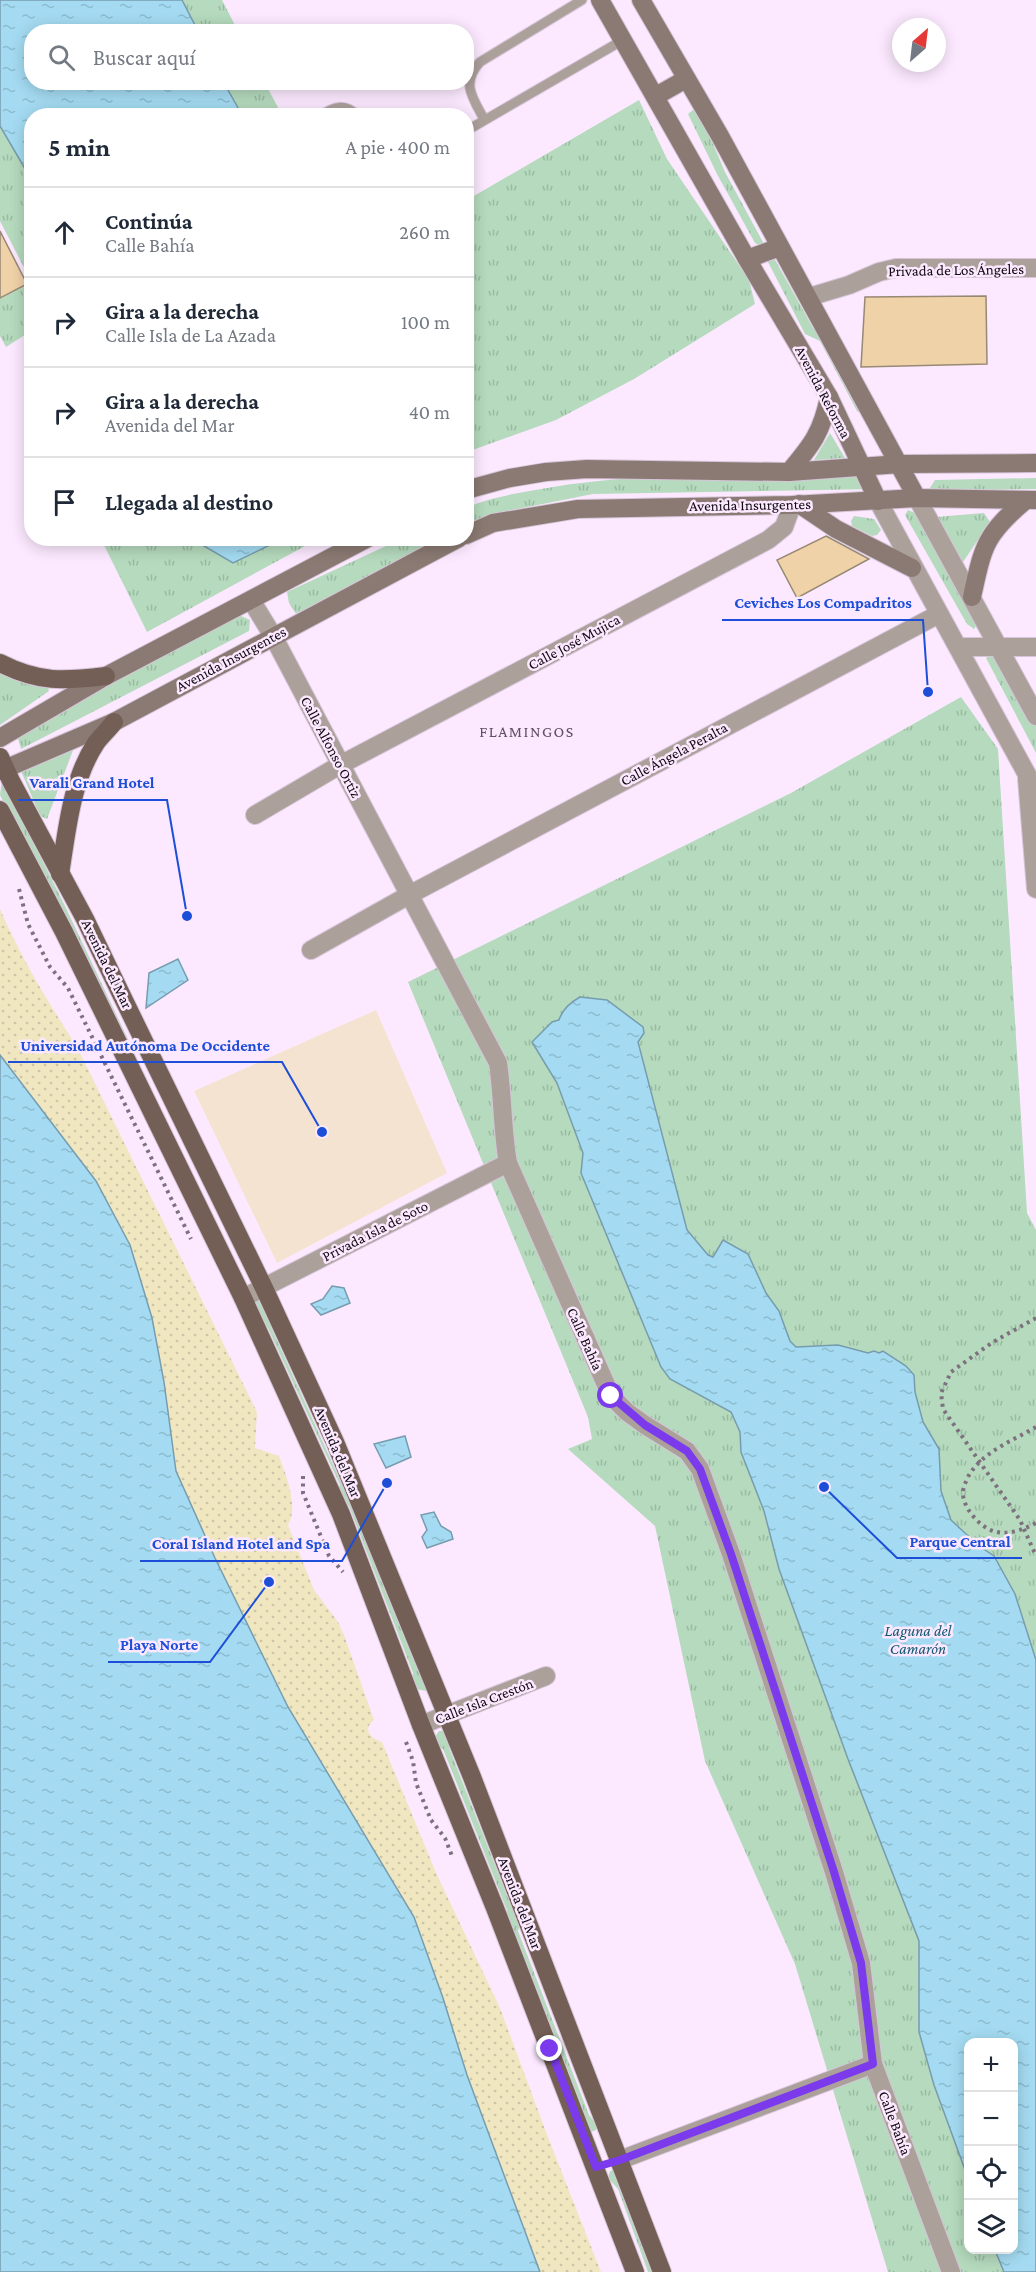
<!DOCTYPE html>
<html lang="es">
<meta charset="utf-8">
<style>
:root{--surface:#fff;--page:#f6f6f7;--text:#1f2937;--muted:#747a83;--line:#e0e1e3}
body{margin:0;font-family:"Crimson Pro",serif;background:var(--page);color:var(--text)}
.controls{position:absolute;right:18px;bottom:18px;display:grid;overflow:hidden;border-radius:12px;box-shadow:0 3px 15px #0003}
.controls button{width:54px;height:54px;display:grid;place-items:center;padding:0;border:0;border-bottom:2px solid var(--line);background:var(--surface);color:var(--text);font:30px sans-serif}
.compass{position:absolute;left:892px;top:18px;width:54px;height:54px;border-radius:50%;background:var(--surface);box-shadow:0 3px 15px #0003;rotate:28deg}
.stop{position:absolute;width:18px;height:18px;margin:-14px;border:4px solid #7c3aed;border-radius:50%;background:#fff}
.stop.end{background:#7c3aed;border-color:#fff;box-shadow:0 2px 6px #0008}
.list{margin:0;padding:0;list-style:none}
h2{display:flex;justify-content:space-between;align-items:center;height:78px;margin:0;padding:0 24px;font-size:26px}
h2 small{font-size:20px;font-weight:400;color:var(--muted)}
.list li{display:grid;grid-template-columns:39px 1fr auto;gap:18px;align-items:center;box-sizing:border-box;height:90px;padding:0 24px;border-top:2px solid var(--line)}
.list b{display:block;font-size:22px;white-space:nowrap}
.list p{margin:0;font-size:20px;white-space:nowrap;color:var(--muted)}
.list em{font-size:20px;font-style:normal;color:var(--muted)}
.icon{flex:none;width:33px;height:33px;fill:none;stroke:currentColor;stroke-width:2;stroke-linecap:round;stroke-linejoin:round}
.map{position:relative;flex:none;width:1036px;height:2272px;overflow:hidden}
.search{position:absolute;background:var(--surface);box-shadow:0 3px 15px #0003;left:24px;top:24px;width:450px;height:66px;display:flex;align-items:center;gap:15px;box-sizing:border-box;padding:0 21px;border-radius:24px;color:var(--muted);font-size:22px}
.panel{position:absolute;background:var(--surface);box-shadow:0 3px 15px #0003;left:24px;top:108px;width:450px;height:438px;border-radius:24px}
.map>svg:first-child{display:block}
</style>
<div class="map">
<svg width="1036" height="2272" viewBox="0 0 1036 2272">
<defs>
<pattern id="sand-dots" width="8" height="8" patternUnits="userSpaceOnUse" patternTransform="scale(1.5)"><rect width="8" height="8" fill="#f0e7c1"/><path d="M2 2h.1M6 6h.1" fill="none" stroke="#cdc5a5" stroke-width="1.8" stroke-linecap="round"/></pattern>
<pattern id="park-tufts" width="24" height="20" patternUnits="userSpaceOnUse" patternTransform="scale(1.5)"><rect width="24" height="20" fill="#b5dabd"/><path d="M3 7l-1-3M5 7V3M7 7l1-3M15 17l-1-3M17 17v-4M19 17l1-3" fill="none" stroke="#9abaa1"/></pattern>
<pattern id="water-ripples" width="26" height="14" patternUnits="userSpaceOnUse" patternTransform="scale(1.5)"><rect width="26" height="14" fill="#a4dbf2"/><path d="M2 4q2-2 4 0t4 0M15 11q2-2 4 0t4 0" fill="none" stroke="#8cbbce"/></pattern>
</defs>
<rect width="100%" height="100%" fill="#fce9ff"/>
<!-- education -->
<path fill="#f5e3d2" d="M376 1010 447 1173 277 1263 194 1091Z"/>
<!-- sand -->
<path fill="url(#sand-dots)" d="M0 909C21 958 48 1002 77 1047L257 1412 255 1448 279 1456C286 1475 299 1507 288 1525L314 1590 338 1622 344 1635 374 1720 369 1725C366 1735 373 1739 382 1742L437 1875 500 2008 546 2132 601 2272H540L467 2075 443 1998 414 1917 288 1707 215 1558 176 1471 164 1382 152 1318 130 1245 39 1106 0 1055Z"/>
<!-- park -->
<g fill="url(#park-tufts)" fill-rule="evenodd">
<path d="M0 0H222L238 31 32 32V82L265 83 282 115 32 116 31 331 6 347 0 336V298L29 277 0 221Z"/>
<path d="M639 100 667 159 749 280 755 304 634 379 556 420 467 452V200Z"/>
<path d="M694 109 699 111 725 172 764 244 759 245 755 243 717 174 688 114Z"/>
<path d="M774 258 813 328 828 337 863 414 857 411 820 341 805 334 767 260Z"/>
<path d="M830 433 845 458 814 460Z"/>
<path d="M868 473 874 489 593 494 497 513 467 529 466 508C491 497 514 494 541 489 648 470 760 475 868 473Z"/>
<path d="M1036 478V489L928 491 935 480Z"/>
<path d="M908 510 915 513 978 623 974 629 967 624 905 515Z"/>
<path d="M984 513 990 522 963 562 936 517Z"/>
<path d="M854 516 874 519 881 530 877 535 872 536 852 526 851 521Z"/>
<path d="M101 539H318L147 632Z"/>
<path d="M401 539H447L296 614 289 603 287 592Z"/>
<path d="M239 615 250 620 249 631 21 749 17 735Z"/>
<path d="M992 654 1036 723V753L986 658Z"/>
<path d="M0 668 47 683 49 691 0 725Z"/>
<path d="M961 697 998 749 1027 1213 1036 1230V2272H888L795 1964 705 1761 655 1526 568 1449 592 1439 588 1417 408 982 791 793ZM968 2042H1014V2250H968Z"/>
<path d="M75 745 47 819 40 816 19 766Z"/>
<path d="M2 780 66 908 226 1247 47 893 0 795Z"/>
<path d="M256 1299 264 1301 272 1322 271 1327 432 1684 426 1691 416 1689 412 1678 413 1673 349 1506 344 1503 338 1489 340 1485 268 1328 264 1327 251 1305Z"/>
<path d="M439 1731H446L451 1745 449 1748 512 1908 516 1913 520 1925 518 1931 589 2115 597 2125 596 2130 591 2132 584 2122 585 2115 513 1929C506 1924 506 1918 507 1910L443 1749 438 1747 434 1738Z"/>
<path d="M615 2170 653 2272H648L618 2189 608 2178 610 2171Z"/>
</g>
<!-- water -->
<g fill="url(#water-ripples)" stroke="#779cae" stroke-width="1.5">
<path d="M0 0H182L198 31 32 32V82L224 83 242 115 32 116 31 179 0 126Z"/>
<path d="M192 539H282L233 563Z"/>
<path d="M178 959 188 980 146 1008 149 973Z"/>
<path d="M580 997 607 1000 643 1027 644 1033 638 1042 687 1230 708 1255 713 1257 723 1240 748 1254 766 1293 779 1311 790 1341 796 1347 838 1345 868 1353 874 1351 879 1353 883 1351 906 1366 914 1375 915 1392 923 1422 939 1449 941 1491 951 1520 979 1546 994 1556 1015 1594 1036 1660V2272H1004L995 2250H1014V2042H968V2178L934 2085 919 2032V1941L848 1759 779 1569 764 1511 741 1452 740 1432 731 1412 670 1379 661 1367 581 1173 583 1153 557 1083 532 1042 552 1022 559 1020C562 1010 571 1002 580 997Z"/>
<path d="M0 1055 96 1181 130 1245 152 1318 164 1382 176 1471 215 1558 288 1707 414 1917 443 1998 467 2075 540 2272H0Z"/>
<path d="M332 1286 344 1288 350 1303 321 1315 311 1304 323 1299Z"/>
<path d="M405 1436 411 1457 386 1468 374 1444Z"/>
<path d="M434 1512 441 1526 451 1532 453 1539 427 1548 422 1537 427 1530 421 1515Z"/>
</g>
<!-- building -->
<g fill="#f0d2a8" stroke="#978974" stroke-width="1.5">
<path d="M0 231 27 284 0 298Z"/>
<path d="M986 296 987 364 861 367 865 297Z"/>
<path d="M826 536 869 559 797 598 777 560Z"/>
</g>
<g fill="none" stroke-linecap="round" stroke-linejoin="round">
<defs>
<g id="service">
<path d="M320 116C334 106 345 103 358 116"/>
<path d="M484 119C472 97 461 83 480 62L582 0"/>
<path d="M466 131 623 40"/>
</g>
<g id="minor">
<path d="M809 297 849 285 879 272 896 268H1036"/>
<path d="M251 600 273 636 498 1063C503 1096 502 1130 508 1163L611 1396 627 1412 645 1425 687 1451 700 1469 731 1554 834 1872 861 1963 873 2064 951 2272"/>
<path d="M958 647H1036"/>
<path d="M255 815 340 765 768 540 784 527 792 505"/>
<path d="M311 950 409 895 939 614"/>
<path d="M243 1298 508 1163"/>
<path d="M421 1725 546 1676"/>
<path d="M620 2160 873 2064"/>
</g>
<g id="tertiary">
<path d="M917 498 1036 716"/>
<path d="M878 501 1036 791"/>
<path d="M1027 779 1036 889"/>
</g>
<g id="secondary">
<path d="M600 0 747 259 829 397 878 501"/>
<path d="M641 0 720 136 917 498"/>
<path d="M656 96 686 79"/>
<path d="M747 259 780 247"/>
<path d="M789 472C812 445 822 432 829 397"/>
<path d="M466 490 510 478 546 472 587 469 789 472 900 464 1036 463"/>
<path d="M799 504 836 529 912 568"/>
<path d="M466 535 493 523 578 509 792 505 917 498 1036 500"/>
<path d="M972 597C983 546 985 534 1026 500"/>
<path d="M0 738 106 676 368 538"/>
<path d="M0 771 114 722 459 538"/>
</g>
<g id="primary">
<path d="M0 663C39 683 64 681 106 676"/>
<path d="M0 757 11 781 85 919 121 994 264 1288 335 1442 472 1777 662 2272"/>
<path d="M0 810 64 932 243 1298 341 1514 421 1725 495 1908 635 2272"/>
<path d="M60 874C67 831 71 781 96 743 101 736 109 729 114 722"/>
</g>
</defs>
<!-- service casing -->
<use href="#service" stroke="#d6c5d9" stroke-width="11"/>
<!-- minor casing -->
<use href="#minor" stroke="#d6c5d9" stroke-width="20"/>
<!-- tertiary casing -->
<use href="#tertiary" stroke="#d6c5d9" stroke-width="20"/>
<!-- secondary casing -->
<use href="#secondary" stroke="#d6c5d9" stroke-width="20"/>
<!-- primary casing -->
<use href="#primary" stroke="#d6c5d9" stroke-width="20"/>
<!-- path -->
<g stroke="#7d717f" stroke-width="4" stroke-dasharray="3 4.5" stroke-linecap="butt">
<path d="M19 889 28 924 50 967 68 988 191 1239"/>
<path d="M1036 1318 993 1342 951 1372 941 1393 943 1409 1020 1520 1036 1556"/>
<path d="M1036 1427C1012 1441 984 1451 969 1475 967 1479 963 1487 963 1492 962 1508 982 1530 997 1532 1010 1535 1024 1529 1036 1523"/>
<path d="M303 1476V1493L329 1556 343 1572"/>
<path d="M406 1742 413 1761 416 1783 431 1820 445 1838 452 1856"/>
</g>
<!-- service -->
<use href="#service" stroke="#aca09b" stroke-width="9"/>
<!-- minor -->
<use href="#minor" stroke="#aca09b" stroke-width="18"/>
<!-- tertiary -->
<use href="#tertiary" stroke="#aca09b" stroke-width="18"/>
<!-- secondary -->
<use href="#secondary" stroke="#8b7a73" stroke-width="18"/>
<!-- primary -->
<use href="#primary" stroke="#745f56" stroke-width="18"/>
</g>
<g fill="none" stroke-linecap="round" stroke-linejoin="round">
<!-- route -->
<path stroke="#7c3aed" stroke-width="8" d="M550 2049 596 2167 620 2160 873 2064 861 1963 834 1872 731 1554 700 1469 687 1451 645 1425 611 1396"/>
</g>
<g text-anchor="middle" stroke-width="5" stroke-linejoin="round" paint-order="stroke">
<!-- street labels -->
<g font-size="15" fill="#0f0910" stroke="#fce9ff">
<text transform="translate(956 270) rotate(-1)" y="5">Privada de Los Ángeles</text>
<text transform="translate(823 392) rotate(62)" y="5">Avenida Reforma</text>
<text transform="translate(750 505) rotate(-1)" y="5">Avenida Insurgentes</text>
<text transform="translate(574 642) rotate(-28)" y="5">Calle José Mujica</text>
<text transform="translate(231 659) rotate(-28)" y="5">Avenida Insurgentes</text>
<text transform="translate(331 747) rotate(62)" y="5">Calle Alfonso Ortiz</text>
<text transform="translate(674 754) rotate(-28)" y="5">Calle Ángela Peralta</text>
<text transform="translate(107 964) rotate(64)" y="5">Avenida del Mar</text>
<text transform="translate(375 1231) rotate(-27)" y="5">Privada Isla de Soto</text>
<text transform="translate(585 1339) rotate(66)" y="5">Calle Bahía</text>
<text transform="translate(338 1452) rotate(67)" y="5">Avenida del Mar</text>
<text transform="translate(484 1701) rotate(-21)" y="5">Calle Isla Crestón</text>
<text transform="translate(520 1903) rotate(69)" y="5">Avenida del Mar</text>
<text transform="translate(895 2123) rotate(69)" y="5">Calle Bahía</text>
</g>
<!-- neighbourhood labels -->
<g font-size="16" letter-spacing="1.5" fill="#605063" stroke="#fce9ff">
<text x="527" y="737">FLAMINGOS</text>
</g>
<!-- water labels -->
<g font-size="16" font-style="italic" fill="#125a71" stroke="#fce9ff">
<text x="918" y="1636">Laguna del<tspan x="918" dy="18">Camarón</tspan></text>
</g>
</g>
<!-- callouts -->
<path fill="none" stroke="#1d4ed8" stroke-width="2" d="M928 692L923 620H722M187 916L167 800H18M322 1132L282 1062H8M824 1487L897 1558H1022M387 1483L342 1561H140M269 1582L210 1662H108"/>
<g fill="#1d4ed8" stroke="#fce9ff" stroke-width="2">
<circle cx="928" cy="692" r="6"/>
<circle cx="187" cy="916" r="6"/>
<circle cx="322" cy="1132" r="6"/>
<circle cx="824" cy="1487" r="6"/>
<circle cx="387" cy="1483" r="6"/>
<circle cx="269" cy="1582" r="6"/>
</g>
<g font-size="16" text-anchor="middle" font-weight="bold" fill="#1d4ed8" stroke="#fce9ff" stroke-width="5" stroke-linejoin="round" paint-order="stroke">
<text x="823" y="608">Ceviches Los Compadritos</text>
<text x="92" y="788">Varali Grand Hotel</text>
<text x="145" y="1051">Universidad Autónoma De Occidente</text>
<text x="960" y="1547">Parque Central</text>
<text x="241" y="1549">Coral Island Hotel and Spa</text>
<text x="159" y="1650">Playa Norte</text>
</g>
</svg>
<div class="controls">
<button>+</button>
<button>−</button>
<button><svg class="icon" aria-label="locate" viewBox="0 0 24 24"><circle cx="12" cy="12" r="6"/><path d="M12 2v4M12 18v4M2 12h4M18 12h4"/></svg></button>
<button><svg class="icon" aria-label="layers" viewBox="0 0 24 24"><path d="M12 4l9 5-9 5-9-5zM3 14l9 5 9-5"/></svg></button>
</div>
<svg class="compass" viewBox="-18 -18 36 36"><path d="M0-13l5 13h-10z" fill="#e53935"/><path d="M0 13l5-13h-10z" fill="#747a83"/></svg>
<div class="stop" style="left:611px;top:1396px"></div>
<div class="stop end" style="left:550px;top:2049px"></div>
<div class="search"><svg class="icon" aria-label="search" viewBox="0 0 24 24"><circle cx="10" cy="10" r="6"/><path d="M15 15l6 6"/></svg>Buscar aquí</div>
<section class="panel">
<h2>5 min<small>A pie · 400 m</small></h2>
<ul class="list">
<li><svg class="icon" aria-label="ahead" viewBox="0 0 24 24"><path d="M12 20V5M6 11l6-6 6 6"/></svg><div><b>Continúa</b><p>Calle Bahía</p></div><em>260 m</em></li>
<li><svg class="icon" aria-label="right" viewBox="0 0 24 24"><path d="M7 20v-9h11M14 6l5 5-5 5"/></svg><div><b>Gira a la derecha</b><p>Calle Isla de La Azada</p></div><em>100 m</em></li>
<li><svg class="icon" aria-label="right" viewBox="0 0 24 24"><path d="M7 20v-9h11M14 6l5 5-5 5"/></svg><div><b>Gira a la derecha</b><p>Avenida del Mar</p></div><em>40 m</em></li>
<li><svg class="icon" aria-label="arrive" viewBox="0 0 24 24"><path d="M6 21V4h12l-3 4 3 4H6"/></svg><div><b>Llegada al destino</b></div></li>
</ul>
</section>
</div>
